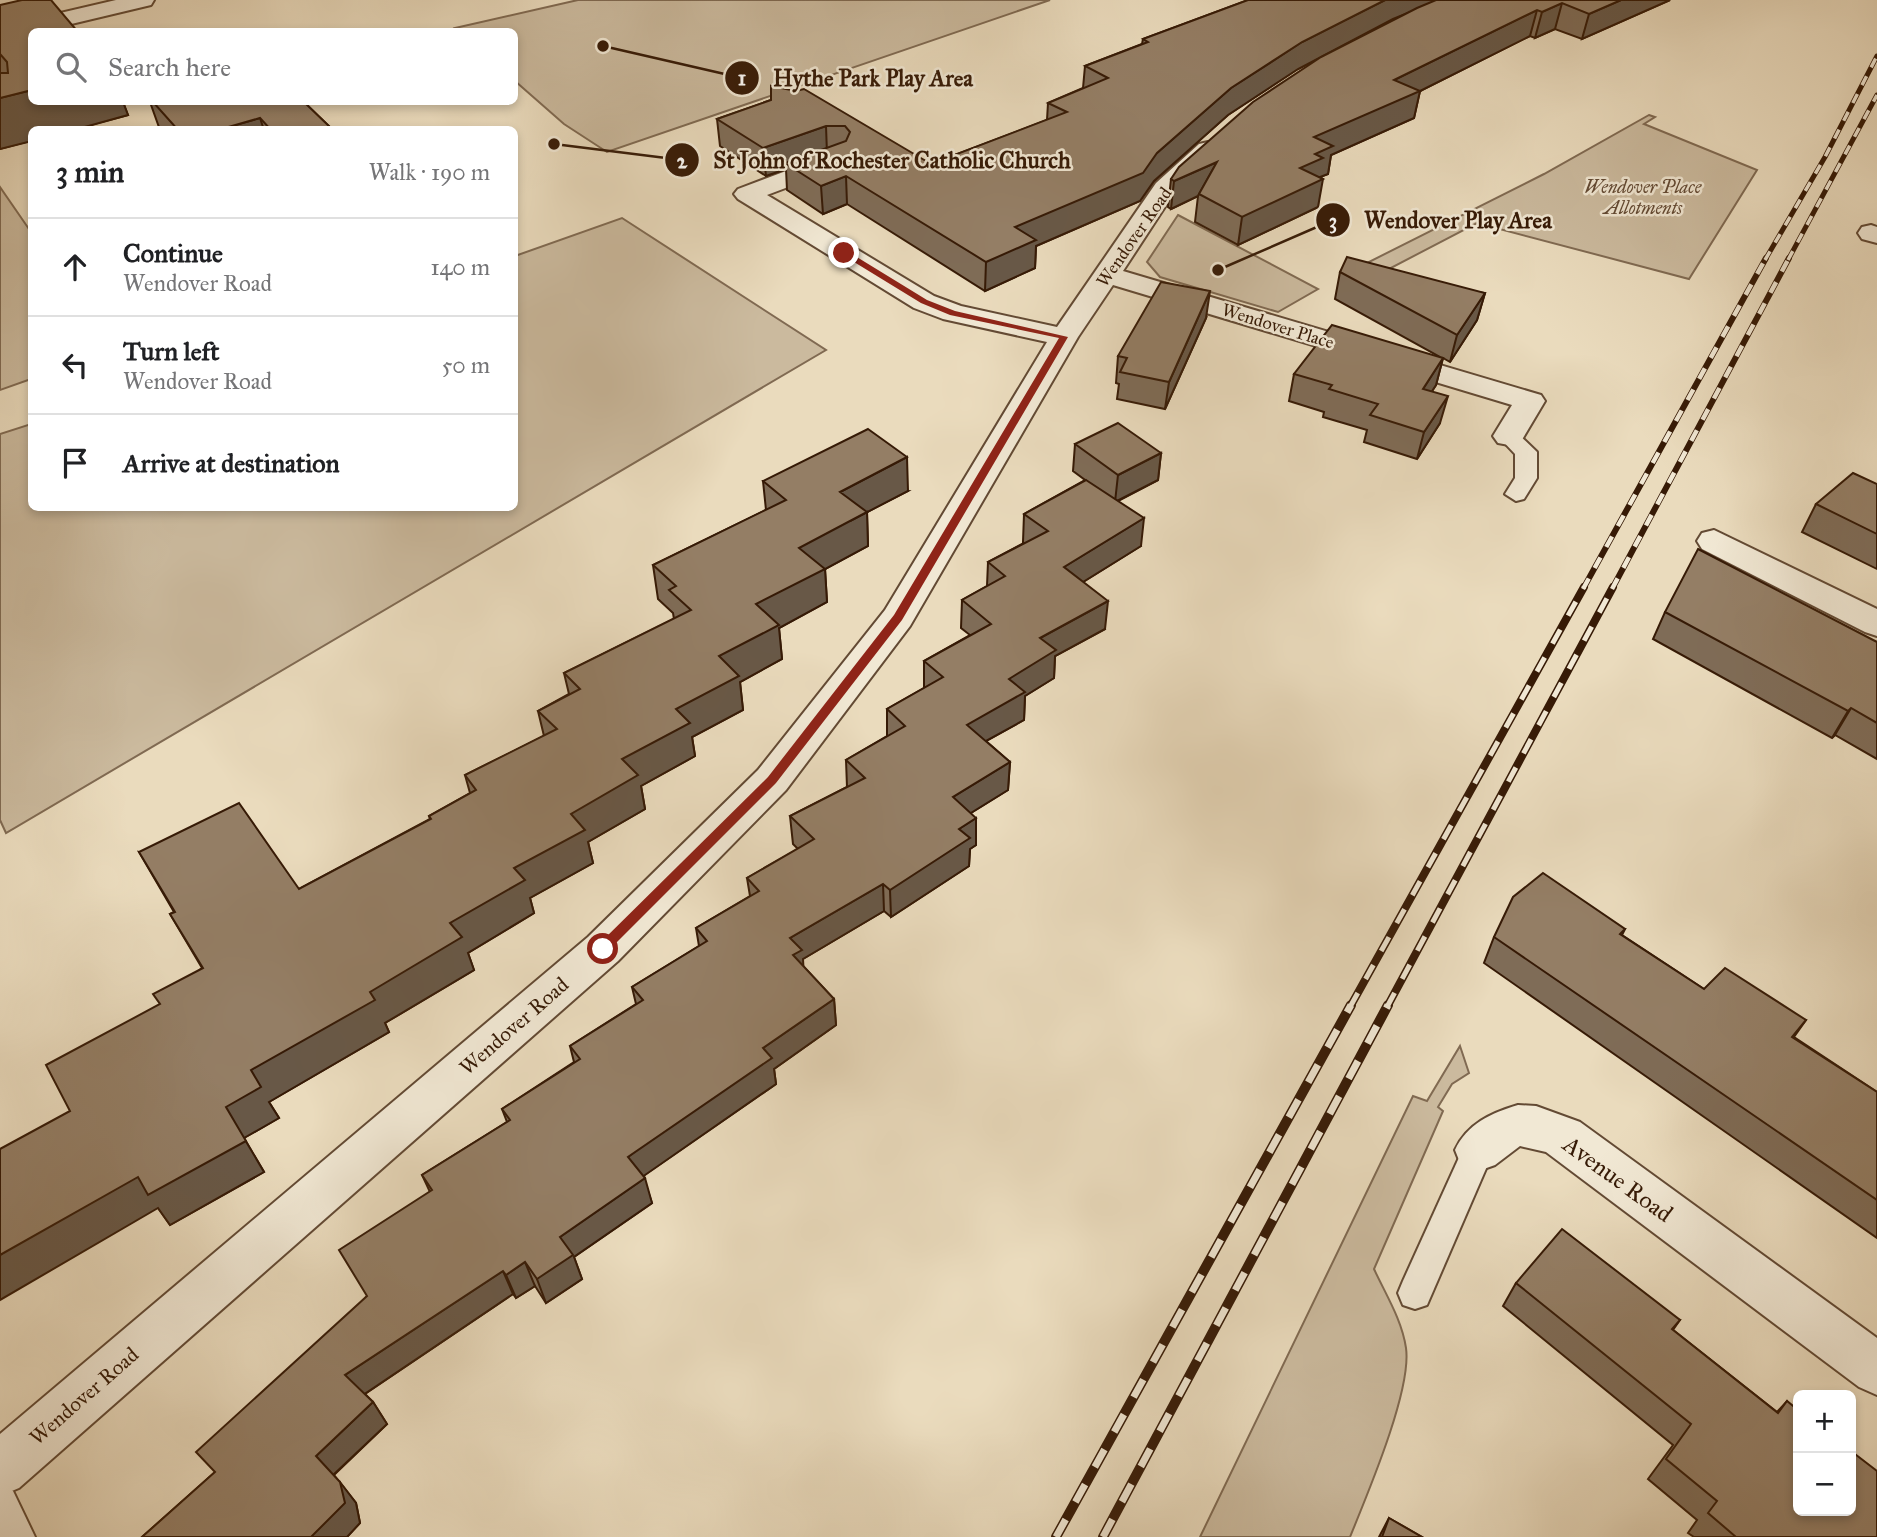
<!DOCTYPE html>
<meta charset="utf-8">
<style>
:root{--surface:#fff;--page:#f6f6f6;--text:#202124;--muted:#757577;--line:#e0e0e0}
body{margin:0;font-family:"IM FELL Great Primer",serif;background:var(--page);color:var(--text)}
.controls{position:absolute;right:21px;bottom:21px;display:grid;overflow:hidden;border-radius:10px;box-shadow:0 4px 10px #0003}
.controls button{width:63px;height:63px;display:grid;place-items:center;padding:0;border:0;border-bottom:2px solid var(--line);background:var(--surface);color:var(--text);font:35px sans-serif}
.stop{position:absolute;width:21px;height:21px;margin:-16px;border:5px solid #8f2418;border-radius:50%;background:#fff}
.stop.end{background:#8f2418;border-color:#fff;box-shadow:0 2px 7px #0008}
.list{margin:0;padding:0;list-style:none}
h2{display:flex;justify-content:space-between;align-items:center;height:91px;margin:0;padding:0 28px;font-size:30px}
h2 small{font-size:23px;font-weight:400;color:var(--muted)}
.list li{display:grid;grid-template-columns:46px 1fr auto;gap:21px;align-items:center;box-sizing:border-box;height:98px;padding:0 28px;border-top:2px solid var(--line)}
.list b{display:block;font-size:26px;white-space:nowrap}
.list p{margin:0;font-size:23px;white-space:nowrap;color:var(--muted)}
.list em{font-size:23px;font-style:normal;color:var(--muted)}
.icon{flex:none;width:38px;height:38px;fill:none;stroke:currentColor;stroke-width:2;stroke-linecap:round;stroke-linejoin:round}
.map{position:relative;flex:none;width:1877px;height:1537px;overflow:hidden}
.search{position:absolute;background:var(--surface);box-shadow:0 4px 10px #0003;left:28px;top:28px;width:490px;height:77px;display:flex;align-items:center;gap:18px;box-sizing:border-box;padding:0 24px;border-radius:10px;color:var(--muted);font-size:26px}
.panel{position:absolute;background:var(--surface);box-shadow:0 4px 10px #0003;left:28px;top:126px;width:490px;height:385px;border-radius:10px}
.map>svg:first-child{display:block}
</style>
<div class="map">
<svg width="1877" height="1537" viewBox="0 0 1877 1537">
<rect width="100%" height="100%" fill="#eadbbd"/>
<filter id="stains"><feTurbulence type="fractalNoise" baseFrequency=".00286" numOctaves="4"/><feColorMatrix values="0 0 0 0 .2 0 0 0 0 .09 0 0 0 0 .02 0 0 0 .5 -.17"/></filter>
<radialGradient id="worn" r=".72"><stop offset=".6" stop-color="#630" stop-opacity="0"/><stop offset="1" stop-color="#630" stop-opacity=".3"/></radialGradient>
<!-- green -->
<g fill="#cbba9e" stroke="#806a52" stroke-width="2">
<path d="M578 0H1050L607 152 564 124 515 81 514 32 459 31 455 28Z"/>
<path d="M1649 115 1655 117 1644 124 1757 170 1689 279 1477 223 1364 282 1347 273 1544 174Z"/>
<path d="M0 187 31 232V379L0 390Z"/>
<path d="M1178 215 1318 289 1278 312 1160 277 1147 262Z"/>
<path d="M622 218 826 350 6 833 0 820V434L31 424 32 508H514L515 256Z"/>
<path d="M1460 1046 1469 1073 1452 1084 1438 1107 1443 1111 1374 1269C1386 1295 1402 1320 1406 1348 1412 1390 1367 1495 1350 1537H1200L1413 1096 1427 1101Z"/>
</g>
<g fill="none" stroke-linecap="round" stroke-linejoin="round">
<defs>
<g id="lane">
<path d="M1509 430 1516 432 1537 452V478L1524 499 1516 501 1505 494 1515 478V454L1498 436Z"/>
<path d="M1478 1136 1489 1140 1494 1150 1427 1305 1415 1309 1403 1305 1398 1293 1403 1281 1467 1140Z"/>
<path d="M0 1485 13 1491 35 1537H0Z"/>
</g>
<g id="street">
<path d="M116 0H154L151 5 0 41V27Z"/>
<path d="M1208 142 1217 144 1220 149 1174 193 1123 271 1541 395 1545 401 1520 443 1509 445 1498 443 1493 436 1512 405 1113 285 1078 337 910 626 786 790 618 961 19 1488 0 1496V1434L588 937 758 770 885 610 1047 342 943 319 914 308 738 199 734 194 738 189 826 156H844L847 161 844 166 767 195 934 296 961 306 1057 327 1156 183 1199 144Z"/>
<path d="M1871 225 1877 227V243L1862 239 1858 233 1862 227Z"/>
<path d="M1714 530 1877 609V636L1865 632 1702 549 1697 541 1702 533Z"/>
<path d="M1518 1105 1536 1106 1580 1122 1877 1338V1395L1859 1387 1546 1152 1520 1146 1495 1165 1478 1171 1461 1165 1455 1150C1467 1124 1491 1113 1518 1105Z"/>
</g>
</defs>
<!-- lane casing -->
<use href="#lane" stroke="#634a34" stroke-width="4"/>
<!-- street casing -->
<use href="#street" stroke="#634a34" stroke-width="4"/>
<!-- lane -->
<use href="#lane" fill="#f1e8d4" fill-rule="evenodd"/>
<!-- street -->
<use href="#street" fill="#f1e8d4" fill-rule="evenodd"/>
<defs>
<g id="rail-far3">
<path d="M1765 260 1825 157 1877 56"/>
<path d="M1788 260 1877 95"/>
</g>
<g id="rail-far2">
<path d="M1583 589 1766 258"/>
<path d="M1612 589 1789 258"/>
</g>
<g id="rail-far1">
<path d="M1350 1007 1584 587"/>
<path d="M1387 1007 1613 587"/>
</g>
<g id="rail">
<path d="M1056 1537 1351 1005"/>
<path d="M1103 1537 1388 1005"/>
</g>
</defs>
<!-- rail-far3 casing -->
<use href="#rail-far3" stroke="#361a06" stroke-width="5"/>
<!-- rail-far2 casing -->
<use href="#rail-far2" stroke="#361a06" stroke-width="6"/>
<!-- rail-far1 casing -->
<use href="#rail-far1" stroke="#361a06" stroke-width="8"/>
<!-- rail casing -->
<use href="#rail" stroke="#361a06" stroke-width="10"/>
<!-- rail-far3 -->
<use href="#rail-far3" stroke="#f1e8d4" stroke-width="3.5" stroke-dasharray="10" stroke-linecap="butt"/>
<!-- rail-far2 -->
<use href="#rail-far2" stroke="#f1e8d4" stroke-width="4.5" stroke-dasharray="12" stroke-linecap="butt"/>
<!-- rail-far1 -->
<use href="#rail-far1" stroke="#f1e8d4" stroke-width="5" stroke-dasharray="16" stroke-linecap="butt"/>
<!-- rail -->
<use href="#rail" stroke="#f1e8d4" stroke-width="7" stroke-dasharray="20" stroke-linecap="butt"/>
</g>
<!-- wall -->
<g fill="#7f6c57" stroke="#361a06" stroke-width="2">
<path d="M1248 0H1670L1582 39 1555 29 1535 38 1530 36 1420 91 1414 118 1331 155 1328 174 1320 177 1318 207 1238 245 1195 222 1198 196 1171 209 1168 207 1171 179 1403 15 1393 19 1298 69 1228 115 1154 181 1140 201 1036 246 1035 268 985 291 847 204 823 214 787 190 786 169 766 176 720 146 717 119 771 100V86L931 164 1047 120 1048 103 1083 88 1085 66 1142 44 1143 39Z"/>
<path d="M0 5 32 102H123L128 115 0 149Z"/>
<path d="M150 102H304L333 130H160Z"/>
<path d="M1340 272 1485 293 1477 320 1450 362 1443 358 1436 385 1432 391 1440 423 1417 459 1364 442 1367 430 1323 417 1324 412 1289 401 1294 374 1442 358 1335 299Z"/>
<path d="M1206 318 1165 409 1117 399 1119 384 1116 383 1118 356Z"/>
<path d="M1075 444 1161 453 1158 480 1118 501 1141 546 1083 582 1105 629 1055 656 1054 678 1025 696 1024 720 986 741 1010 762 1008 790 971 813 976 845 970 849 969 866 891 917 884 911 803 959V966L834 999 836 1025 774 1069 776 1084 643 1176 652 1203 574 1257 582 1279 546 1303 535 1286 516 1298 513 1294 365 1394 373 1402 387 1424 334 1475 356 1503 360 1523 347 1537H142L215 1472 367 1296 430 1192 422 1175 507 1122 502 1109 574 1062 570 1046 636 1004 632 987 699 946 696 928 750 896 747 878 798 849 793 844 790 816 847 787 846 760 887 736V709L924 688V661L970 635 961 628 962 600 987 586 988 562 1024 543 1023 542 1024 514 1085 480 1073 471Z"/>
<path d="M763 481 908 491 867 512 868 546 825 569 827 602 779 628 782 659 740 682 743 710 692 737 695 756 641 786 645 809 588 842 593 863 530 898 534 913 468 953 474 970 385 1023 389 1032 269 1102 279 1118 244 1138 264 1172 170 1225 158 1208 70 1111 160 1004 202 968 170 914 174 912 139 852 299 889 430 819 429 816 470 793 465 775 544 736 538 711 569 694 564 673 674 619 673 613 658 599 653 565 766 510Z"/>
<path d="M1877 484V569L1802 532 1816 504Z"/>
<path d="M1665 612 1877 642V759L1835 735 1832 738 1653 639Z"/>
<path d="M1625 929 1622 935 1704 989 1806 1020 1794 1037 1877 1092V1238L1484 963 1494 937Z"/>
<path d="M1516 1283 1680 1320 1673 1330 1777 1412 1787 1401 1877 1537H1694L1688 1533 1697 1520 1648 1479 1673 1445 1503 1306Z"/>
<path d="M1389 1518 1422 1537H1379Z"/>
</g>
<!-- shaded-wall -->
<g fill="#685847" stroke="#361a06" stroke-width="2">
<path d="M1385 0H1440L1393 19 1298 69 1228 115 1154 181 1140 201 1036 246 1035 268 985 291 986 262 1015 227 1157 153 1231 88 1302 42Z"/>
<path d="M1621 0H1670L1582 39 1589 14Z"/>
<path d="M1562 3 1555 29 1535 38 1542 12Z"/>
<path d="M1537 10 1530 36 1420 91 1414 118 1331 155 1328 174 1320 177 1323 179 1318 207 1238 245 1242 217 1300 168 1314 137 1394 80Z"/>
<path d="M32 90V102H123L128 115 74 130H32V141L0 149V98Z"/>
<path d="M260 118 264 130H218Z"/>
<path d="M826 126 827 154 785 163 786 169 766 176 763 148Z"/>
<path d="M1217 162 1199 194 1198 196 1171 209 1174 181Z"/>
<path d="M846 176 847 204 823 214 821 186Z"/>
<path d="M1210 291 1206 318 1165 409 1169 382Z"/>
<path d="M1485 293 1477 320 1450 362 1457 335Z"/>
<path d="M1443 358 1436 385 1416 416 1423 389Z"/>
<path d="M1448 396 1440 423 1417 459 1424 432Z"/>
<path d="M1161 453 1158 480 1115 502 1118 475Z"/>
<path d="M907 457 908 491 850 521 867 512 868 546 825 569 827 602 779 628 782 659 740 682 743 710 692 737 695 756 641 786 645 809 588 842 593 863 530 898 534 913 468 953 474 970 385 1023 389 1032 269 1102 279 1118 244 1138 264 1172 170 1225 158 1208 0 1300V1255L226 1107 251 1070 370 992 514 868 571 814 622 759 676 709 719 656 756 604 840 492Z"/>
<path d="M1144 518 1141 546 1062 595 1064 567Z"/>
<path d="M1108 601 1105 629 1055 656 1054 678 1025 696 1024 720 966 752 967 725 1009 679 1040 638Z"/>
<path d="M1851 708 1835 735 1832 738 1848 711Z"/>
<path d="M1010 762 1008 790 953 824V797Z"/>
<path d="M976 818V845L970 849 969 866 891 917 890 890 959 829Z"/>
<path d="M883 884 884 911 803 959 804 977 796 982 790 938Z"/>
<path d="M834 999 836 1025 774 1069 776 1084 635 1182 628 1157 763 1048Z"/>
<path d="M645 1178 652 1203 574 1257 582 1279 546 1303 537 1279 560 1237Z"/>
<path d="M525 1262 535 1286 516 1298 506 1275Z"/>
<path d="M503 1271 513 1294 360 1397 345 1375Z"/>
<path d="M373 1402 387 1424 331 1477 316 1456Z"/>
<path d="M340 1482 356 1503 360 1523 347 1537H311Z"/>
</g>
<!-- building -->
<g fill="#947e65" stroke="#361a06" stroke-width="2">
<path d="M22 0H51L78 32H32V90L0 98V73H8L7 62 0 54V5Z"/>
<path d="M1248 0H1385L1302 42 1231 88 1157 153 1143 173 1015 227 1036 240 986 262 846 176 821 186 785 163 846 141 850 132 845 126H826L763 148 717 119 771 100V86L796 91 804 89 931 164 1067 112 1048 103 1108 78 1085 66 1148 42 1143 39Z"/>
<path d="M1436 0H1621L1589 14 1562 3 1542 12 1537 10 1394 80 1420 91 1314 137 1333 146 1315 154 1323 158 1300 168 1323 179 1242 217 1199 194 1217 162 1174 181 1171 179 1179 167 1253 102 1321 57 1417 8Z"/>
<path d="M153 102H304L333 130H271L260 118 218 130H178Z"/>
<path d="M1347 257 1485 293 1457 335 1340 272Z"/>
<path d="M1161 282 1210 291 1169 382 1120 372 1127 358 1118 356Z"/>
<path d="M1332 325 1443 358 1423 389 1448 396 1424 432 1370 415 1378 404 1329 389 1332 385 1294 374Z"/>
<path d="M1118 423 1161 453 1118 475 1075 444Z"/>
<path d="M868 429 907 457 840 492 867 512 799 548 825 569 756 604 779 625 719 656 739 676 676 709 690 723 622 759 638 775 571 814 585 830 514 868 525 880 450 923 462 937 370 992 375 1000 251 1070 261 1087 226 1107 246 1141 148 1195 138 1177 0 1255V1149L70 1111 46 1065 160 1004 153 994 203 968 170 914 175 912 139 852 239 803 299 889 431 819 429 816 476 790 465 775 557 729 538 711 580 689 564 673 691 610 669 590 676 586 653 565 786 500 763 481Z"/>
<path d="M1853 473 1877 484V534L1816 504Z"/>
<path d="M1086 480 1144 518 1064 567 1108 601 1040 638 1056 650 1009 679 1025 692 967 725 1010 762 953 797 976 818 959 829 970 838 890 890 883 884 790 938 802 950 793 955 834 999 763 1048 772 1058 628 1157 645 1178 560 1237 573 1255 537 1279 525 1262 506 1275 503 1271 345 1375 373 1402 316 1456 340 1482 345 1503 311 1537H142L215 1472 196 1452 367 1296 339 1250 432 1190 422 1175 510 1120 502 1109 580 1059 570 1046 643 1000 632 987 707 941 696 928 759 891 747 878 814 839 790 816 865 778 846 760 905 726 887 709 943 677 924 661 991 624 962 600 1005 576 988 562 1048 531 1024 514Z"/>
<path d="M1698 549 1877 642V723L1851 708 1848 711 1665 612Z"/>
<path d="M1543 873 1625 929 1620 934 1704 989 1725 968 1806 1020 1792 1037 1877 1092V1200L1494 937 1513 897Z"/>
<path d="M1562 1229 1680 1320 1672 1329 1778 1413 1787 1401 1798 1410V1511H1851V1451L1877 1471V1537H1736L1708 1513 1717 1501 1666 1459 1691 1424 1516 1283Z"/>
<path d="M1389 1518 1422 1537H1382Z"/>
</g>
<!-- route -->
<path fill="#8f2418" d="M841 251H847L927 300 955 311 1068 337 902 620 776 783 607 952H598V945L768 777 894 615 1059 338 950 315 921 303 841 254Z"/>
<g text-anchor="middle" stroke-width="5" stroke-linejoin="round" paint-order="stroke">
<!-- far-park labels -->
<g font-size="18" font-style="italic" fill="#634a34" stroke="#f1e8d4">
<text x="1643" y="193">Wendover Place<tspan x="1643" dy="21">Allotments</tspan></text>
</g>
<!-- far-street labels -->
<g font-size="18" fill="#361a06" stroke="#f1e8d4">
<text transform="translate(1134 237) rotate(-55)" y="6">Wendover Road</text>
<text transform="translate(1278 326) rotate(17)" y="6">Wendover Place</text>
</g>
<!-- street labels -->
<g font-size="21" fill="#361a06" stroke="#f1e8d4">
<text transform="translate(514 1026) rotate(-41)" y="7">Wendover Road</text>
<text transform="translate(84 1396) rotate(-41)" y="7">Wendover Road</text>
</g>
<!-- near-street labels -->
<g font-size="24" fill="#361a06" stroke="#f1e8d4">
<text transform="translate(1618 1179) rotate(36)" y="8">Avenue Road</text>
</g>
</g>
<!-- callouts -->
<path fill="none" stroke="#361a06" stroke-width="2.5" d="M603 46L742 78M554 144L682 160M1218 270L1333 220"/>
<g fill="#361a06" stroke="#f1e8d4" stroke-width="2.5">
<circle cx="603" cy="46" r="7"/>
<circle cx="554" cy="144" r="7"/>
<circle cx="1218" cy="270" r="7"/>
<circle cx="742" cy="78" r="18"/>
<circle cx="682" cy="160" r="18"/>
<circle cx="1333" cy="220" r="18"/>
</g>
<g font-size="21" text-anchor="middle" font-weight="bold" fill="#fff">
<text x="742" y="85">1</text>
<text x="682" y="168">2</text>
<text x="1333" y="228">3</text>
</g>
<g font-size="23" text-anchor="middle" font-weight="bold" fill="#361a06" stroke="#f1e8d4" stroke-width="5" stroke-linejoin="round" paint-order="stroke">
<text x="873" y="86">Hythe Park Play Area</text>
<text x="892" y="168">St John of Rochester Catholic Church</text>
<text x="1458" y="228">Wendover Play Area</text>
</g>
<rect width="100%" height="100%" filter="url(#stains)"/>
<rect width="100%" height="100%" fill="url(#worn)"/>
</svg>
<div class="controls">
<button>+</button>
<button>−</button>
</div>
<div class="stop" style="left:603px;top:949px"></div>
<div class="stop end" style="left:844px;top:253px"></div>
<div class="search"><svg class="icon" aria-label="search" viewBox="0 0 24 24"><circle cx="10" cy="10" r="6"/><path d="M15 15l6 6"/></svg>Search here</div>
<section class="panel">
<h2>3 min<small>Walk · 190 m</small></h2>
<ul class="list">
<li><svg class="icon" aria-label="ahead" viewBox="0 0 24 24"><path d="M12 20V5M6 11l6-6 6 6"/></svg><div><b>Continue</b><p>Wendover Road</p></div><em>140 m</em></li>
<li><svg class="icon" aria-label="left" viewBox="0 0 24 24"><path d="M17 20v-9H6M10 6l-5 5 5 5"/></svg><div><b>Turn left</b><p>Wendover Road</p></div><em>50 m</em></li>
<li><svg class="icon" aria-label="arrive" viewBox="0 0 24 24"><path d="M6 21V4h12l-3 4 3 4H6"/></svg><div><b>Arrive at destination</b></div></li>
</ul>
</section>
</div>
